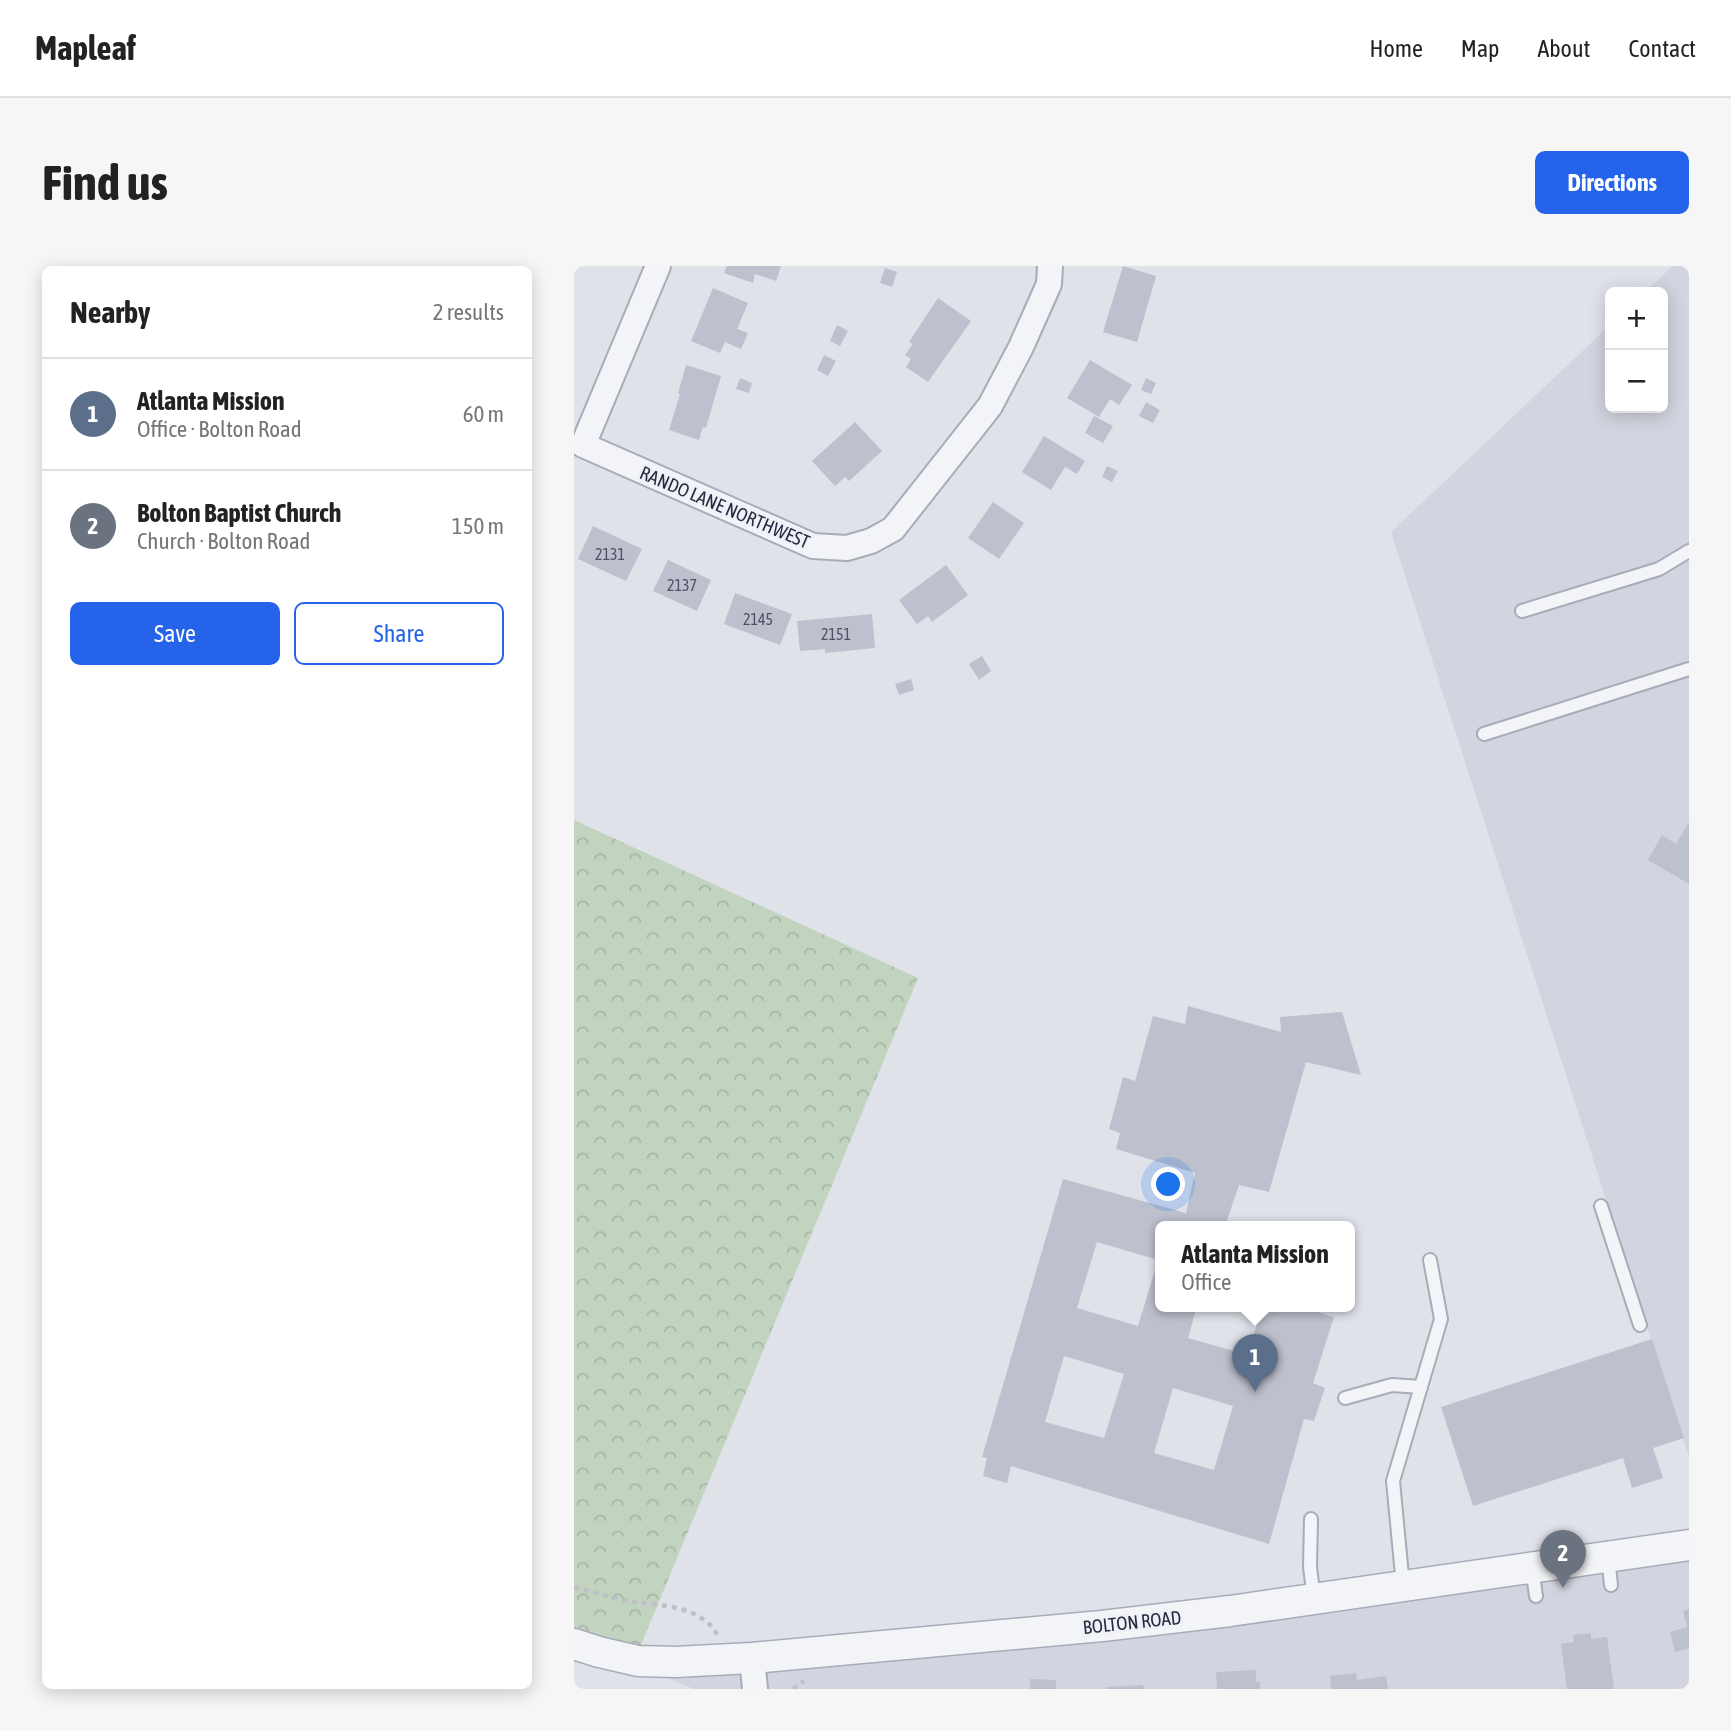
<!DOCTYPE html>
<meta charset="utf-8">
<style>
:root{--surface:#fff;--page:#f6f6f6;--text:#222;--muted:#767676;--line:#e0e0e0;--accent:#2563eb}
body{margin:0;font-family:"Asap Condensed",sans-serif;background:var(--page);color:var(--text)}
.controls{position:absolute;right:21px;top:21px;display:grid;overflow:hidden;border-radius:10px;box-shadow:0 4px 18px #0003}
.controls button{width:63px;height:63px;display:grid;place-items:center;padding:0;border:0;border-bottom:2px solid var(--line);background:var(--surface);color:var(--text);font:35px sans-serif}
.you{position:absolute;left:595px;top:919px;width:24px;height:24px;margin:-18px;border:5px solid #fff;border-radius:50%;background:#1a73e8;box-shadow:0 0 0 10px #1a73e833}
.badge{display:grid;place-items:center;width:46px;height:46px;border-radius:50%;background:var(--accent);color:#fff;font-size:23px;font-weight:700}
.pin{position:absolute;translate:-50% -58px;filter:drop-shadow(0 2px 4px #0008)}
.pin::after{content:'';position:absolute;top:37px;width:24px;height:21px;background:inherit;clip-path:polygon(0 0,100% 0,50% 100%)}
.popup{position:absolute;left:581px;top:955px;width:200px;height:91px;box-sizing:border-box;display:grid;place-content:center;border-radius:10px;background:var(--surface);filter:drop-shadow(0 2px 5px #0005);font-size:23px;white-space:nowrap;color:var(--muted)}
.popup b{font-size:26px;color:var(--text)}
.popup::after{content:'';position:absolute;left:50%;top:100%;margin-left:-14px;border:14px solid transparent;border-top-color:var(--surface)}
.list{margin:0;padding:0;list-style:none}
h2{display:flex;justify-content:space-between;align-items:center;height:91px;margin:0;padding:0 28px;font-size:30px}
h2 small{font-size:23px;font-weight:400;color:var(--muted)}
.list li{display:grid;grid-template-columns:46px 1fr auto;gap:21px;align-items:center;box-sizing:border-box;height:112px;padding:0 28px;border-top:2px solid var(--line)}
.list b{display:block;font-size:26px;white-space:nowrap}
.list p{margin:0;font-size:23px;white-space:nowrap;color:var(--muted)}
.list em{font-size:23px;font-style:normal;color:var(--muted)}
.actions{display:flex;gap:14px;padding:21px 28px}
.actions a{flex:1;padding:16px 0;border:2px solid var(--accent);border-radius:10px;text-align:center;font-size:24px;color:var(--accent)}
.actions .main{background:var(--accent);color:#fff}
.map{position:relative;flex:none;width:1115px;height:1423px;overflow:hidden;border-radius:10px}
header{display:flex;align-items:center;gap:42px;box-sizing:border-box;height:98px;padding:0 35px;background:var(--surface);border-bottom:2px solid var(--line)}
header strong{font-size:33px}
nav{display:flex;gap:38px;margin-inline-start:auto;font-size:24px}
.intro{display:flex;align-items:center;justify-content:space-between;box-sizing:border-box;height:168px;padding:0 42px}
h1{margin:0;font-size:49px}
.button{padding:18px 32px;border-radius:10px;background:var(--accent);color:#fff;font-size:24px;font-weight:700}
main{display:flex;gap:42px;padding:0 42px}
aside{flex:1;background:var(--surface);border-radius:10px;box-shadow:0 4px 18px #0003}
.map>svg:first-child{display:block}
</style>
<header>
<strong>Mapleaf</strong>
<nav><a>Home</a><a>Map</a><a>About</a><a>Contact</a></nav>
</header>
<div class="intro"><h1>Find us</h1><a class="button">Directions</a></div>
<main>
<aside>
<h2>Nearby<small>2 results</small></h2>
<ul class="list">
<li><span class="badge" style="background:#5c6f8a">1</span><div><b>Atlanta Mission</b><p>Office · Bolton Road</p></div><em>60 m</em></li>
<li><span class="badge" style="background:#6b7280">2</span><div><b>Bolton Baptist Church</b><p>Church · Bolton Road</p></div><em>150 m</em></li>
</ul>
<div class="actions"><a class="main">Save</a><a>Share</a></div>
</aside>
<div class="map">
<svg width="1115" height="1423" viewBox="0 0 1115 1423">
<defs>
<pattern id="forest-crowns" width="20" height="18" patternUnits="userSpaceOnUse" patternTransform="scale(1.75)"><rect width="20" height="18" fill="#c2d4c0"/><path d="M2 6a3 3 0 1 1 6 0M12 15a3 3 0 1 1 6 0" fill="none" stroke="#a7b6a6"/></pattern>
</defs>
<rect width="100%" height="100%" fill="#e0e2ea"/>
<!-- built -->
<g fill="#d2d4df">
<path d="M1099 0H1115V1191L817 266 1036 59V142H1089V26H1071Z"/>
<path d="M1115 1277V1423H120L59 1398 408 1357 853 1312Z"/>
</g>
<!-- forest -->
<path fill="url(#forest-crowns)" d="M0 554 344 712 59 1398 0 1373Z"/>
<!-- building -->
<g fill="#bdc0cd" fill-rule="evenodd">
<path d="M153 0H207L202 15 181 8 179 17 150 7Z"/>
<path d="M549 0 582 10 563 76 529 66Z"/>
<path d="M311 2 323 6 318 21 306 17Z"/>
<path d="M139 22 174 37 163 63 174 67 167 83 151 76 146 87 117 75Z"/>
<path d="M364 32 397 55 354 116 332 101 337 93 331 89 339 78 335 76Z"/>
<path d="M263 59 274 65 266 80 256 75Z"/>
<path d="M250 89 262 95 254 110 243 104Z"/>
<path d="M516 94 558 119 545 139 536 133 525 151 493 132Z"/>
<path d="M112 99 147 110 132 162 129 161 125 174 95 164 106 128 104 127Z"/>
<path d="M166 112 178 117 175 127 162 123Z"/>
<path d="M572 112 582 117 577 128 567 124Z"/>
<path d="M572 136 586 144 579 157 565 150Z"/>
<path d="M520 150 539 160 529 177 511 167Z"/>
<path d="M281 156 308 185 275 215 271 211 261 220 238 195Z"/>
<path d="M470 170 511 195 503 208 491 201 477 224 448 206Z"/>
<path d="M533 200 544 205 538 216 528 211Z"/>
<path d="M419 236 450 257 425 293 394 272Z"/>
<path d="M19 260 68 283 52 315 4 293Z"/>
<path d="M94 294 137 314 123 345 79 325Z"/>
<path d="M372 299 394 329 358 356 354 350 343 358 325 334Z"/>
<path d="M161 327 218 348 206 379 150 358Z"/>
<path d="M298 348 301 382 251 387V383L226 385 223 355Z"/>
<path d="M408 390 417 405 405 414 395 398Z"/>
<path d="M337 413 340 424 325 429 321 418Z"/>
<path d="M1115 556V618L1074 594 1088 569 1102 578Z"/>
<path d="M614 740 707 766 706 751 768 746 787 809 732 796 695 926 665 919 651 960H586V1040H623L614 1072 674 1089 688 1040H748L746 1047 760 1051 739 1117 751 1122 740 1155 730 1153 695 1278 437 1200 433 1217 409 1210 413 1192 408 1191 489 913 612 947 621 907 542 883 546 867 535 863 549 811 561 815 579 750 611 758ZM523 976 584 994 564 1060 503 1042ZM490 1090 550 1108 530 1172 471 1156ZM599 1122 659 1140 640 1204 580 1187Z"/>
<path d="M1078 1073 1110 1172 1079 1182 1089 1212 1058 1222 1049 1192 899 1240 867 1141Z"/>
<path d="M1115 1343V1382L1101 1386 1096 1366 1113 1361 1109 1345Z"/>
<path d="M1017 1367V1373L1033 1371 1040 1423H993L987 1378 1000 1376 999 1369Z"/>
<path d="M682 1404V1416H686V1423H643L642 1406Z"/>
<path d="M782 1407 783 1414 812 1410 814 1423H757L756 1410Z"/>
<path d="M456 1413 482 1414V1423H456Z"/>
<path d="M569 1419 570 1423H532V1421Z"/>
</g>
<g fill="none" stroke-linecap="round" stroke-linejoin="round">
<defs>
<g id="service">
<path d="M948 345 1085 303 1115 285"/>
<path d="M910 468 1115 403"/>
<path d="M1027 940 1066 1059"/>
<path d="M771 1132 818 1119 847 1121"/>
<path d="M737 1253 736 1301 740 1333"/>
<path d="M1034 1291 1037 1319"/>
<path d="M958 1302 962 1330"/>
<path d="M829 1320 819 1215 867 1053 856 994"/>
</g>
<g id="minor">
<path d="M84 0 9 179 239 280 273 282 297 275 319 263 416 140 447 81 475 18 476 0"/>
<path d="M178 1392 181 1423"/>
</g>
<path id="tertiary" d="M0 1378 25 1386 64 1395 101 1396 178 1392 528 1360 656 1345 1115 1279"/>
</defs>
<!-- service casing -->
<use href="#service" stroke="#a8abb8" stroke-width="16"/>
<!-- minor casing -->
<use href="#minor" stroke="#a8abb8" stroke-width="28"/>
<!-- tertiary casing -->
<use href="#tertiary" stroke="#a8abb8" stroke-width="33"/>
<!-- path -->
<g stroke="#bec0c9" stroke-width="4.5" stroke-dasharray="5 5" stroke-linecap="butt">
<path d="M0 1321C18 1326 36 1331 54 1335 85 1340 127 1338 144 1370"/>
<path d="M219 1423 230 1415"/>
</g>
<!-- service -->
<use href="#service" stroke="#f3f4f8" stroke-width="12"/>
<!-- minor -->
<use href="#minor" stroke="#f3f4f8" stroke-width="24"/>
<!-- tertiary -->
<use href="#tertiary" stroke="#f3f4f8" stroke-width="30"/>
</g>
<g text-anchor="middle" stroke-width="5" stroke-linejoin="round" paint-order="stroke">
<!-- number labels -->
<g font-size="16" fill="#4c5165">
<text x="36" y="294">2131</text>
<text x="108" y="325">2137</text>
<text x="184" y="359">2145</text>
<text x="262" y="374">2151</text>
</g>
<!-- street labels -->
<g font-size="19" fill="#272c42" stroke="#eff1f7">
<text transform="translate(151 241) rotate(23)" y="7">RANDO LANE NORTHWEST</text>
<text transform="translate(558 1356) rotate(-6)" y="7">BOLTON ROAD</text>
</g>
</g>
</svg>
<div class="controls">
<button>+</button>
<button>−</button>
</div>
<div class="you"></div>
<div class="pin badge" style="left:681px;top:1126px;background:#5c6f8a">1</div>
<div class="popup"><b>Atlanta Mission</b>Office</div>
<div class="pin badge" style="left:989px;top:1322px;background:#6b7280">2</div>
</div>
</main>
